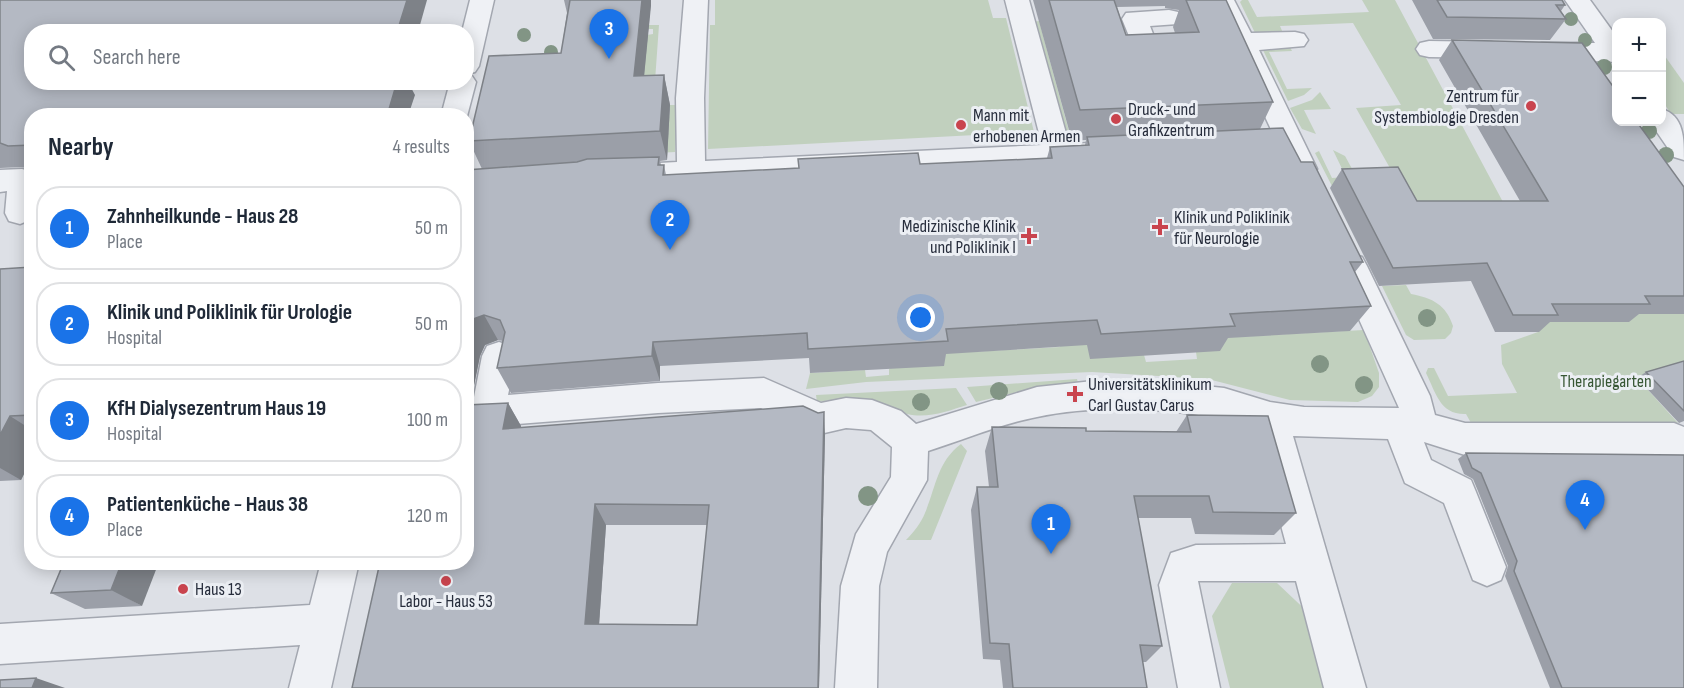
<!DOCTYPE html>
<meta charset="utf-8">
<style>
:root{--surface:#fff;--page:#f6f6f7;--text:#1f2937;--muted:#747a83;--line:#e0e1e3;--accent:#1a73e8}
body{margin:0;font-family:"Sofia Sans Condensed",sans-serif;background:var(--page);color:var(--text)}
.controls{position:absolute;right:18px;top:18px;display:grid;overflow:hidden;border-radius:12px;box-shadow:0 3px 15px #0003}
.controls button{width:54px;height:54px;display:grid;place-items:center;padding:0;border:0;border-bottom:2px solid var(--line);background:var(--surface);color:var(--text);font:30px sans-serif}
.you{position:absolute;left:921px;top:318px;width:21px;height:21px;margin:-15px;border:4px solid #fff;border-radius:50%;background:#1a73e8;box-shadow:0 0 0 9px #1a73e833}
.badge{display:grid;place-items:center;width:39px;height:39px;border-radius:50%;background:var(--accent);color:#fff;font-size:20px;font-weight:700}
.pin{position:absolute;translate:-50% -50px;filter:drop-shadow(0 2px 3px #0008)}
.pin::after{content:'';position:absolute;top:32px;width:21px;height:18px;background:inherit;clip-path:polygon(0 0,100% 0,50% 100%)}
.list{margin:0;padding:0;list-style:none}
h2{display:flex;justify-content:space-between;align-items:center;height:78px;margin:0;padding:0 24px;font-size:26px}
h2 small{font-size:20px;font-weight:400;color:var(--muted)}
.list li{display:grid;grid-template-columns:39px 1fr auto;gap:18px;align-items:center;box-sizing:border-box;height:84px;margin:0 12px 12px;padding:0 12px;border:2px solid var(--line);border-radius:24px}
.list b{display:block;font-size:22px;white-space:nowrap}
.list p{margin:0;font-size:20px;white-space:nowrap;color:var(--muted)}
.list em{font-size:20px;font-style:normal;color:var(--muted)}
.icon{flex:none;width:33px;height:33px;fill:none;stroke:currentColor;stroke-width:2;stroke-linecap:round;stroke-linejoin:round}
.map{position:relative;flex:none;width:1684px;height:688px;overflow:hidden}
.search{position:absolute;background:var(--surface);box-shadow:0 3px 15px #0003;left:24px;top:24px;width:450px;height:66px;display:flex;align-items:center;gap:15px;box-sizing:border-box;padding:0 21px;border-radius:24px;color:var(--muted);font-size:22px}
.panel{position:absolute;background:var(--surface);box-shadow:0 3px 15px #0003;left:24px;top:108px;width:450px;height:462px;border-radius:24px}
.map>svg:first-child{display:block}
</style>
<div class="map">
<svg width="1684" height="688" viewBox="0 0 1684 688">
<rect width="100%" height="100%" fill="#dde0e6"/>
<!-- green -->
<g fill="#c1d0be">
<path d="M715 0H988L993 18H1006L1034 132 708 149 710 25H715Z"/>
<path d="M1242 0H1248L1257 17 1369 12 1362 0H1395L1519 232 1584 313 1684 314V365L1666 385 1648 390 1678 423H1471L1466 414C1440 415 1436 393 1426 373L1428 368H1434L1448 396 1517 393 1502 364 1501 345 1538 332 1412 207 1356 108 1401 105 1353 23 1280 26 1283 33 1256 35 1240 2Z"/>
<path d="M1039 21 1069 131H1062L1033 22Z"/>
<path d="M648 25H659L654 95 642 96 647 35 653 34V29H647Z"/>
<path d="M1290 47 1292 51 1269 52 1287 89 1312 88 1304 95 1288 101 1262 48Z"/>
<path d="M1662 52 1684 83V114H1671L1662 100Z"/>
<path d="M1320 92 1331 109 1304 110 1316 134 1302 129 1290 108 1312 100Z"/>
<path d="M670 105H678L675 152 638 154 667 144Z"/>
<path d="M1333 150 1345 156 1362 187 1333 188 1315 153 1319 151 1332 178 1346 177Z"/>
<path d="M1406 285 1411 294C1433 298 1446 305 1453 326L1451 333 1445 339 1414 340 1406 335 1382 286Z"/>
<path d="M1055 323 1144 355 1146 362 1197 359 1196 352 1215 338 1364 330 1379 373V387L1372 396 1358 402 1290 400 1208 379 1092 372 866 382 806 389 810 373 865 370 866 377 889 375V369L939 330 971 352 1060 347Z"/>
<path d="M1077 379 1078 383 1022 391 976 402 967 387Z"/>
<path d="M956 388 967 405C948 411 928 419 907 414 898 412 890 406 882 403 861 394 838 399 817 402L816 395Z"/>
<path d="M961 444 967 451 931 540H906C914 532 921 523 925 513 936 487 937 462 961 444Z"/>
<path d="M1232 583H1277L1313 617 1331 688H1230L1212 616Z"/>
</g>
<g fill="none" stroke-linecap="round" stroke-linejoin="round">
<defs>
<g id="minor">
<path d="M470 0H494L479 66 475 72 467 74 472 76 476 82 466 120V116H441L450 82H466V32H462Z"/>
<path d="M684 0H708L704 98 705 161 1042 145 1005 0H1029L1069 144 1092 143 1102 146 1106 153 1102 160 1092 163 622 185 612 182 608 175 612 168 622 165 677 162 676 98Z"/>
<path d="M1210 0H1234L1251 33 1295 32 1304 34 1308 40 1304 46 1259 50 1317 169 1313 176 1303 179 1293 176Z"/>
<path d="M1565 0H1590L1616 36V62L1542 59 1533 57 1529 51 1533 45 1542 43H1595Z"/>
<path d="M1169 10 1178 12 1182 18 1178 24 1150 26 1160 52 1156 58 1147 60 1138 58 1122 19 1126 13Z"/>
<path d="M1429 41 1491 42 1500 44 1504 50 1500 56 1491 58 1429 57 1420 55 1416 49 1420 43Z"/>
<path d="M1662 109C1684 116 1684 138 1684 160L1674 157 1650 122H1662Z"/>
<path d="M22 169 32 172V219L20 224 9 221 5 213 7 191 0 192V170Z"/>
<path d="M1351 254 1362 257 1367 266 1430 396 1435 415 1465 423H1674L1684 427V459L1673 455H1465L1424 442 1431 460 1471 480 1476 492 1506 567 1501 580 1487 586 1473 580 1444 503 1405 483 1388 439 1293 436 1366 688H1324L1296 581H1198L1220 688H1178L1159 585 1171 553 1196 545 1286 544 1255 428C1193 408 1102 403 1037 417 1000 424 963 440 928 451L927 480 887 552 879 586 877 688H835L841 586 856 534 891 477 892 447 871 430 846 428 820 434 761 408 658 413 466 428V398L474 397 482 356 487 346 499 342 511 346 516 356 508 395 658 383 764 378 821 403 846 398 872 400 901 411 916 424 1037 387 1093 381H1155L1224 388 1270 402 1304 407 1399 408 1335 266 1340 257Z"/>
<path d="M321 562H359L331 688H289L300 645 0 664V624L310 605Z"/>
</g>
</defs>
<!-- minor casing -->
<use href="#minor" stroke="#a3a7b0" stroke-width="3"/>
<!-- minor -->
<use href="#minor" fill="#eff1f5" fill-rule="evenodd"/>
</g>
<!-- trees -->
<g fill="#829585">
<circle cx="1571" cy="19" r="7"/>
<circle cx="524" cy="35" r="7"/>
<circle cx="1585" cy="40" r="7"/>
<circle cx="551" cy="52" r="7"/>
<circle cx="1604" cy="67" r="8"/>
<circle cx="1649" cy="131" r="8"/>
<circle cx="1666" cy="155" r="8"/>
<circle cx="1427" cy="318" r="9"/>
<circle cx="1320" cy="364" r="9"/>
<circle cx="1364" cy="385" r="9"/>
<circle cx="999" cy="391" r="9"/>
<circle cx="921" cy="402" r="9"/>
<circle cx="868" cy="496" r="10"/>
</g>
<!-- wall -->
<g fill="#9b9fa8" fill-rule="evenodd">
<path d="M0 0 32 32 415 95 32 116V170L22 167 0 168Z"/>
<path d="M564 0H651L644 76 664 75 670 105 667 160 660 161 661 165H664L666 175 920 164 1047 158 1050 147 1085 145 1086 140 1072 141 1033 0H1226L1273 102 1260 129 1301 162 1363 262 1355 272 1371 306 1350 331 1228 338 1220 351 1090 359 1087 345 946 354 944 366 810 373 809 358 660 366V381L511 393 497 368 503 341 498 340 485 345 480 356 472 395 466 397V170L482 169 469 141 561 53 567 13ZM1165 6V8L1179 10 1173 27 1175 33 1126 35 1117 7Z"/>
<path d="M1412 0H1562L1565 5 1561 11 1566 19 1550 40 1433 39Z"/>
<path d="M1452 40 1684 187V314H1639L1629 322H1550L1539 332H1495L1471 281 1379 286 1330 188 1342 169 1417 201H1520L1439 60Z"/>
<path d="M32 267V458L21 480 0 481V269Z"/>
<path d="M1684 361V421L1679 423 1637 378 1646 372Z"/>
<path d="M508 403 521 426V427L825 435 819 688 380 562ZM606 525H707L697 625 599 624Z"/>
<path d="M1187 415 1296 513 1274 535 1195 534 1191 518H1138L1162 646 1146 662H1143L1147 688H1003L1000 660 983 659 971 510 977 487H989L985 451 992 427 1086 431 1176 432Z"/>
<path d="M1466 453 1684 688H1550L1505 576 1508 566 1478 491 1473 479 1464 474 1458 459Z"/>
<path d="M64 562 142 606 85 609 51 593Z"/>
</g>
<!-- shaded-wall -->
<g fill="#7e8288">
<path d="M407 0H427L418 32H397Z"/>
<path d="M642 0H651V6L641 107 634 76Z"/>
<path d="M664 75 670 105 667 160 660 131Z"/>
<path d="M397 82H408L415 95 408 116H387Z"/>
<path d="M484 315 498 340 485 345 480 356 472 395 466 397V327L470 320Z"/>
<path d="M653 342 660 366V381L652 356Z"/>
<path d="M508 403 521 426 518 451 503 429Z"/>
<path d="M824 412 825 435 819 688H818Z"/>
<path d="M10 416 32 430V458L21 480 0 468V435Z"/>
<path d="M595 504 606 525 598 640 585 624Z"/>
<path d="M122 562H159L142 606 111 590Z"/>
<path d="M36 678 65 688H32Z"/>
</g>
<!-- building -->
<g fill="#b4b9c3" stroke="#7e8288" stroke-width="1.5" fill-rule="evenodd">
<path d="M0 0H407L397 32H32V82H397L387 116H32V145L8 146 0 143Z"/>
<path d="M570 0H642L634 76 664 75 660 131 469 141 489 56 561 53Z"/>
<path d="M1049 0H1114L1126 35 1199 32 1186 0H1226L1273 102 1080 110Z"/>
<path d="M1437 0H1562L1565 5H1556L1566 19 1447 17Z"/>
<path d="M1452 40 1582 43 1617 92V122H1637L1684 187V296H1645L1650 304H1552L1558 315H1513L1487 263 1393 268 1342 169 1398 167 1417 201H1548Z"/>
<path d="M1283 128 1301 162H1313L1363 262H1350L1371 306 1230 314 1235 326 1101 334 1097 320 946 329 948 341 808 349 807 333 653 342 652 356 497 368 505 332 500 320 484 315 470 320 466 327V170L577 162 587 159 659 157 658 165H664L663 175 799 168 798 159 918 153 920 164 1052 158 1050 147 1089 145 1087 137Z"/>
<path d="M32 267V415L10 416 0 435V269Z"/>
<path d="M1684 361V411L1646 372Z"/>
<path d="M508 403 503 429 803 406 818 413 824 412 818 688H352L380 562H466V405ZM595 504 709 505 697 625 585 624Z"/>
<path d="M1187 415 1268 416 1296 513 1213 512 1209 496H1134L1162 646 1140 645 1147 688H1013L1009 644 990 643 977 487H998L992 427 1086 428V431L1191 432Z"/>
<path d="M1466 453 1684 455V688H1562L1514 571 1517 561 1486 485 1481 473 1472 468Z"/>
<path d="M64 562H122L111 590 51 593Z"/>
<path d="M36 678 32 688H0V680Z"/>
</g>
<!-- markers -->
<g fill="#c9444e" stroke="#eceff4" stroke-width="2">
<circle cx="1531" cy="106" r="6"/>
<circle cx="1116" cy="119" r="6"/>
<circle cx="961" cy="125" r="6"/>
<path d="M1157 218h6v6h6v6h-6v6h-6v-6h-6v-6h6z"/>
<path d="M1026 227h6v6h6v6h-6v6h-6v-6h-6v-6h6z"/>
<path d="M1072 385h6v6h6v6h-6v6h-6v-6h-6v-6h6z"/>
<circle cx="446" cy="581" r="6"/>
<circle cx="183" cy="589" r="6"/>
</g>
<g text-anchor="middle" stroke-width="6" stroke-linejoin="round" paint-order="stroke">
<!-- poi labels -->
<g font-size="18" fill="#272d3c" stroke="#eceff4" text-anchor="start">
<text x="1519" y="102" text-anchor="end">Zentrum für<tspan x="1519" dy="21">Systembiologie Dresden</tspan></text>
<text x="1128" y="115">Druck- und<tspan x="1128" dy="21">Grafikzentrum</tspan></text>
<text x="973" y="121">Mann mit<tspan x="973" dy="21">erhobenen Armen</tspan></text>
<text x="1174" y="223">Klinik und Poliklinik<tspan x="1174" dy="21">für Neurologie</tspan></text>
<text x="1016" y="232" text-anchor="end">Medizinische Klinik<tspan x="1016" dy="21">und Poliklinik I</tspan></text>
<text x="1088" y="390">Universitätsklinikum<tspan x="1088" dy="21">Carl Gustav Carus</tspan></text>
<text x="195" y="595">Haus 13</text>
<text x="446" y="607" text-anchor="middle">Labor - Haus 53</text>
</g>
<!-- park labels -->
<g font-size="18" fill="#385735" stroke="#eceff4">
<text x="1606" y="387">Therapiegarten</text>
</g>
</g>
</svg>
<div class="controls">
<button>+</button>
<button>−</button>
</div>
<div class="you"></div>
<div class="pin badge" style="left:1051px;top:554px">1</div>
<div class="pin badge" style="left:670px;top:250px">2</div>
<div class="pin badge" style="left:609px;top:59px">3</div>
<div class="pin badge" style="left:1585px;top:530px">4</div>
<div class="search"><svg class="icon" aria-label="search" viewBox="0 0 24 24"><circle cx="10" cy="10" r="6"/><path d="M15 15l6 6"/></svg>Search here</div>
<section class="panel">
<h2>Nearby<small>4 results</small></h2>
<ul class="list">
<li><span class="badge">1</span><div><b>Zahnheilkunde - Haus 28</b><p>Place</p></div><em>50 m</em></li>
<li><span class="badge">2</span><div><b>Klinik und Poliklinik für Urologie</b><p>Hospital</p></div><em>50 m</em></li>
<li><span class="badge">3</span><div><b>KfH Dialysezentrum Haus 19</b><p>Hospital</p></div><em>100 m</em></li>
<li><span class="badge">4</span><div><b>Patientenküche - Haus 38</b><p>Place</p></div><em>120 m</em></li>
</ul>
</section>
</div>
